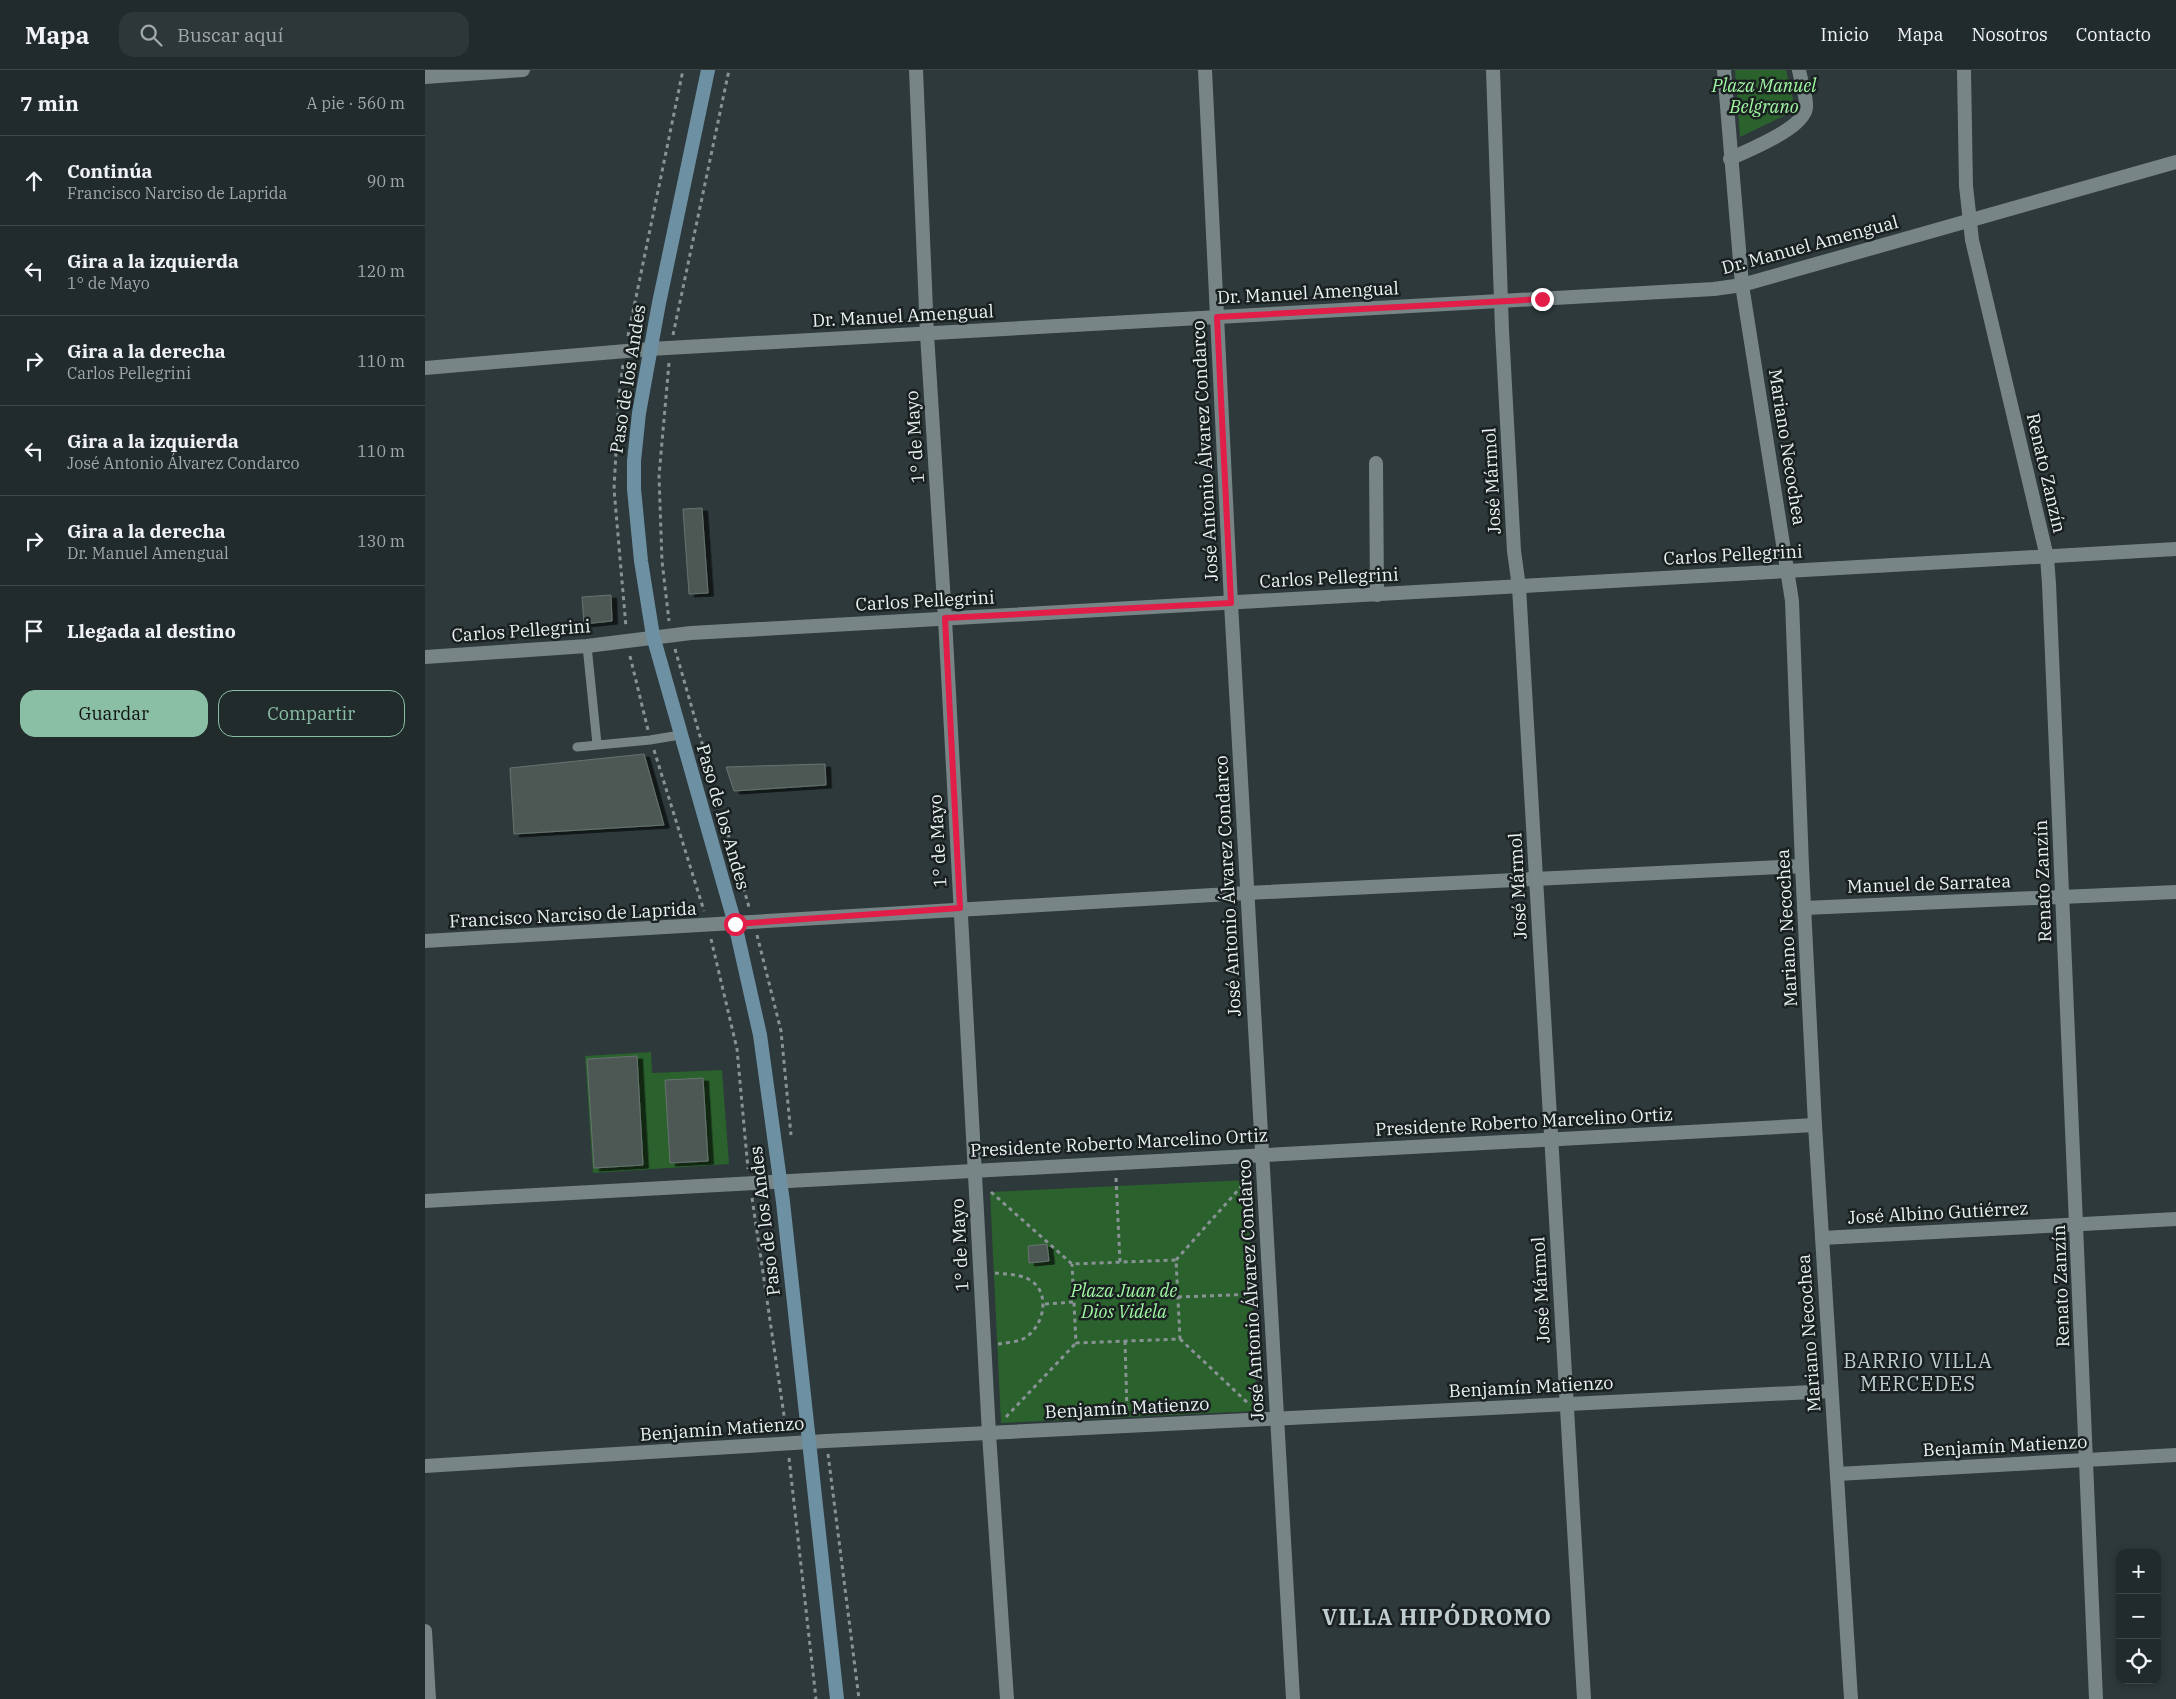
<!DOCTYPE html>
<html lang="es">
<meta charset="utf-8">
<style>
:root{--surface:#222b2c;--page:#2e3738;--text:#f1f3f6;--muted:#a2a7a9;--line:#3f4748;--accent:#8abfa5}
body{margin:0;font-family:"IBM Plex Serif",serif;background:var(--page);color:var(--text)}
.controls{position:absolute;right:15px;bottom:15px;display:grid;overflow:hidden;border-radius:10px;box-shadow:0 2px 8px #0003}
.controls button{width:45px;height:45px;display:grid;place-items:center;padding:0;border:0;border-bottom:1px solid var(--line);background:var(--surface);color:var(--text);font:25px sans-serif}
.stop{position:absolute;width:15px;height:15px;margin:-11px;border:4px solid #e11d48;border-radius:50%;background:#fff}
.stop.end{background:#e11d48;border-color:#fff;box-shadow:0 1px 5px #0008}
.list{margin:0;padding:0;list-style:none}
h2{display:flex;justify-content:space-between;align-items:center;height:65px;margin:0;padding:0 20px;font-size:21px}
h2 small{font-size:16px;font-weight:400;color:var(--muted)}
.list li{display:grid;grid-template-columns:32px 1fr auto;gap:15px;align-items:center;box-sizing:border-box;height:90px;padding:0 20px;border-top:1px solid var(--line)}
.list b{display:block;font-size:19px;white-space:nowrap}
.list p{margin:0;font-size:16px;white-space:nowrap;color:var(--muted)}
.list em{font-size:16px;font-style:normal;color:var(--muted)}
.actions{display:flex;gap:10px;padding:15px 20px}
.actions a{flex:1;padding:11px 0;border:1px solid var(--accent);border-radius:15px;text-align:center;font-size:18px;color:var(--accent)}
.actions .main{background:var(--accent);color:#111}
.icon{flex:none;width:28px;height:28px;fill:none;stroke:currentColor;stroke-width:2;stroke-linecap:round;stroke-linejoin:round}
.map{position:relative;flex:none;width:1751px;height:1629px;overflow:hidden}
header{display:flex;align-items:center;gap:30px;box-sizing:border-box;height:70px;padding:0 25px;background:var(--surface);border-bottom:1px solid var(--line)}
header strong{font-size:24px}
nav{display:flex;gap:28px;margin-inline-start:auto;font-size:18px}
.search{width:350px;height:45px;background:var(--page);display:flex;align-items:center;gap:12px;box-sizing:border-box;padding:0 18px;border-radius:15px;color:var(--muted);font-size:19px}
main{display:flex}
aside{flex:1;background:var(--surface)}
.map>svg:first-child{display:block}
</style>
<header>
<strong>Mapa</strong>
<div class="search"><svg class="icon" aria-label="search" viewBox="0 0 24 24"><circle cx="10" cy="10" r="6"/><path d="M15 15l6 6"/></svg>Buscar aquí</div>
<nav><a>Inicio</a><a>Mapa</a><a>Nosotros</a><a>Contacto</a></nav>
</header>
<main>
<aside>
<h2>7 min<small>A pie · 560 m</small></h2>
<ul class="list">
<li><svg class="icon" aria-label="ahead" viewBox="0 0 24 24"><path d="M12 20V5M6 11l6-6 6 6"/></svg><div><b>Continúa</b><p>Francisco Narciso de Laprida</p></div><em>90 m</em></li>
<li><svg class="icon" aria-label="left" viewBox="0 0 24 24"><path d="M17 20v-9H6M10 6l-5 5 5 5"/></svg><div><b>Gira a la izquierda</b><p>1° de Mayo</p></div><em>120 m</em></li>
<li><svg class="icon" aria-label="right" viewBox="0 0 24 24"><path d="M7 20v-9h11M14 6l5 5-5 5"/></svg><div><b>Gira a la derecha</b><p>Carlos Pellegrini</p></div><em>110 m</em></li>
<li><svg class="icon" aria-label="left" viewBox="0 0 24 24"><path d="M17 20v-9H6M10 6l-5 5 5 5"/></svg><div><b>Gira a la izquierda</b><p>José Antonio Álvarez Condarco</p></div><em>110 m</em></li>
<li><svg class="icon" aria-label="right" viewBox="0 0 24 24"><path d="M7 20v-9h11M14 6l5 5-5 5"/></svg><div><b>Gira a la derecha</b><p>Dr. Manuel Amengual</p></div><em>130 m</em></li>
<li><svg class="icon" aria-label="arrive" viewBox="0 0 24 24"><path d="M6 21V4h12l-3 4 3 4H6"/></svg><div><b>Llegada al destino</b></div></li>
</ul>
<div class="actions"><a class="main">Guardar</a><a>Compartir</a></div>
</aside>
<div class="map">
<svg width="1751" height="1629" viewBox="0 0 1751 1629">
<defs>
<filter id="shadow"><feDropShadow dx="5.5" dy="3" stdDeviation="0" flood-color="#0009"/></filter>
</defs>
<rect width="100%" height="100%" fill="#2d393b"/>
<!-- green -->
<g fill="#2a612d">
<path d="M1310 0H1361L1368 29 1363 44 1315 67Z"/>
<path d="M226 982 227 1003 297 1000 304 1094 168 1103 160 986Z"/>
<path d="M822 1110 832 1341 576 1353 565 1122Z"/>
</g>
<!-- building -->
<g fill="#4d5955" stroke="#66736f" filter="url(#shadow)">
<path d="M277 438 283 523 264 524 258 439Z"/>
<path d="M186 525 187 551 159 554 157 527Z"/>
<path d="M219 684 239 755 89 764 85 698Z"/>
<path d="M400 694 401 715 309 721 301 697Z"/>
<path d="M212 986 218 1095 169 1098 162 989Z"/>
<path d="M278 1008 283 1091 245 1093 240 1010Z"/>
<path d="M622 1174 624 1191 604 1193 603 1176Z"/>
</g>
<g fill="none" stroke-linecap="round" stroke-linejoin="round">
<!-- path -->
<g stroke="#899395" stroke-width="3" stroke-dasharray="4 4" stroke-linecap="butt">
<path d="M248 265 304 0"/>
<path d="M203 266 258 0"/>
<path d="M244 293 234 406 237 491 244 551"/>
<path d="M198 295 194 326 189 419 201 557"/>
<path d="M250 579 324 837"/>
<path d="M205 586 223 660"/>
<path d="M229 680 279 841"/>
<path d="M332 865 356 961 366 1065"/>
<path d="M286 869 312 979 323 1099"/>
<path d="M691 1108 695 1192"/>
<path d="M566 1122 647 1194 751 1190 755 1269 651 1273 647 1194"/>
<path d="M327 1128 361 1359"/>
<path d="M751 1190 822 1110"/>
<path d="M570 1203C579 1204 592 1204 601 1208 628 1219 620 1259 596 1270 589 1272 580 1273 573 1274"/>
<path d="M753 1227 832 1224"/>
<path d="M620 1234 649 1232"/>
<path d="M755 1269 825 1335"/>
<path d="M700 1271 702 1343"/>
<path d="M581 1347 651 1273"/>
<path d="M403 1384 434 1629"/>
<path d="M364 1388 391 1629"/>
</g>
<!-- service -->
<g stroke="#778587" stroke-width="9">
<path d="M162 576 172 674"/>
<path d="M152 677 225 670 255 665"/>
</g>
<!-- minor -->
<g stroke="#778587" stroke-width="14">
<path d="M491 0 502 264 520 549 564 1364 582 1629"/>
<path d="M780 0 806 533 868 1629"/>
<path d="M1539 0 1541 116 1547 170 1622 487 1624 514 1671 1629"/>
<path d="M0 7 98 0"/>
<path d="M1305 89C1323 80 1378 59 1381 38 1382 26 1376 12 1374 0"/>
<path d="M0 298 225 279 1289 219 1317 215 1751 92"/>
<path d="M951 393 952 525"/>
<path d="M1379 838 1751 822"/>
<path d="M0 871 822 823 1377 796"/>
<path d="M0 1131 1390 1055"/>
<path d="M1397 1168 1751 1149"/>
<path d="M0 1396 401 1371 1406 1321"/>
<path d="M1412 1404 1751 1385"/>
<path d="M0 1561 4 1629"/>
</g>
<!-- tertiary -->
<g stroke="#778587" stroke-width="14">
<path d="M1068 0 1077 260 1089 481 1094 517 1159 1629"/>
<path d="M1299 0 1317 215 1367 531 1377 796 1390 1055 1426 1629"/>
<path d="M0 587 162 576 266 563 1751 479"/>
</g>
<!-- secondary -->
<path stroke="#6d90a3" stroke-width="14" d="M283 0 234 233 214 343 209 391V419L216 491 228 566 310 854 335 965 358 1132 412 1629"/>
</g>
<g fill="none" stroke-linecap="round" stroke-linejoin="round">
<!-- route -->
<path stroke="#e11d48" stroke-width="6" d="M310 854 535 838 520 548 806 533 792 247 1117 229"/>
</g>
<g text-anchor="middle" stroke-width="5" stroke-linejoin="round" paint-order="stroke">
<!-- park labels -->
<g font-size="18" font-style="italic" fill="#a0f8a3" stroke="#1a1f20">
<text x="1339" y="22">Plaza Manuel<tspan x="1339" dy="21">Belgrano</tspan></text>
<text x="699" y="1227">Plaza Juan de<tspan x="699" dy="21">Dios Videla</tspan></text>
</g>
<!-- street labels -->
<g font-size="18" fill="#e9f1f2" stroke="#1a1f20">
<text transform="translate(1385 175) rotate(-15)" y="6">Dr. Manuel Amengual</text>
<text transform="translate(883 223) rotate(-3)" y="6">Dr. Manuel Amengual</text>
<text transform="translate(478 246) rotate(-3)" y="6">Dr. Manuel Amengual</text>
<text transform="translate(203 309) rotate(-81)" y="6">Paso de los Andes</text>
<text transform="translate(490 367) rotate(-94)" y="6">1° de Mayo</text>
<text transform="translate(1362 377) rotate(81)" y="6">Mariano Necochea</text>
<text transform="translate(780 381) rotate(-93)" y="6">José Antonio Álvarez Condarco</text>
<text transform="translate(1621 403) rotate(77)" y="6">Renato Zanzín</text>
<text transform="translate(1067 411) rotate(-93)" y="6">José Mármol</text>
<text transform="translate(1308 485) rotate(-3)" y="6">Carlos Pellegrini</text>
<text transform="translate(904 508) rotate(-3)" y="6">Carlos Pellegrini</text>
<text transform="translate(500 531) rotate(-3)" y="6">Carlos Pellegrini</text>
<text transform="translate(96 561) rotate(-4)" y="6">Carlos Pellegrini</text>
<text transform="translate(298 747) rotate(74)" y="6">Paso de los Andes</text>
<text transform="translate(513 771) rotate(-93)" y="6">1° de Mayo</text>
<text transform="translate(1618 811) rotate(-92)" y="6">Renato Zanzín</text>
<text transform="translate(1504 814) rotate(-2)" y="6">Manuel de Sarratea</text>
<text transform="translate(803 816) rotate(-93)" y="6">José Antonio Álvarez Condarco</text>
<text transform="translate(1093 816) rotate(-93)" y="6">José Mármol</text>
<text transform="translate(148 845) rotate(-3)" y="6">Francisco Narciso de Laprida</text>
<text transform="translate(1362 858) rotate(-93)" y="6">Mariano Necochea</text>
<text transform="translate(1099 1052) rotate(-3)" y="6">Presidente Roberto Marcelino Ortiz</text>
<text transform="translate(694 1073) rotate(-3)" y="6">Presidente Roberto Marcelino Ortiz</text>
<text transform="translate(1513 1143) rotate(-3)" y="6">José Albino Gutiérrez</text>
<text transform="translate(340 1151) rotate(-97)" y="6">Paso de los Andes</text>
<text transform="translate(535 1175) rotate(-93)" y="6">1° de Mayo</text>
<text transform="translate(1636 1216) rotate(-92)" y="6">Renato Zanzín</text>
<text transform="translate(826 1220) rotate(-93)" y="6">José Antonio Álvarez Condarco</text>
<text transform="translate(1116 1220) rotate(-93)" y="6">José Mármol</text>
<text transform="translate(1384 1263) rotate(-94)" y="6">Mariano Necochea</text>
<text transform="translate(1106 1317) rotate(-3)" y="6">Benjamín Matienzo</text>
<text transform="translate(702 1338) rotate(-3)" y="6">Benjamín Matienzo</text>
<text transform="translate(297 1359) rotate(-4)" y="6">Benjamín Matienzo</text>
<text transform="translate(1580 1376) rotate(-3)" y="6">Benjamín Matienzo</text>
</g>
<!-- quarter labels -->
<g font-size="20" letter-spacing="1" fill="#bfcdd0" stroke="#1a1f20">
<text x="1493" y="1298">BARRIO VILLA<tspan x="1493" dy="23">MERCEDES</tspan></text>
</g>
<!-- district labels -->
<g font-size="22" font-weight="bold" letter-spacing="1" fill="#bfcdd0" stroke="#1a1f20">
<text x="1012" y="1555">VILLA HIPÓDROMO</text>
</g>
</g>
</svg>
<div class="controls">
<button>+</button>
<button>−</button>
<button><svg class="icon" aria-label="locate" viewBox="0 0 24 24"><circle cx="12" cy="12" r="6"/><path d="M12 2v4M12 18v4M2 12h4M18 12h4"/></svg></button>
</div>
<div class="stop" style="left:310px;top:854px"></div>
<div class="stop end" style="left:1117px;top:229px"></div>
</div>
</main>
